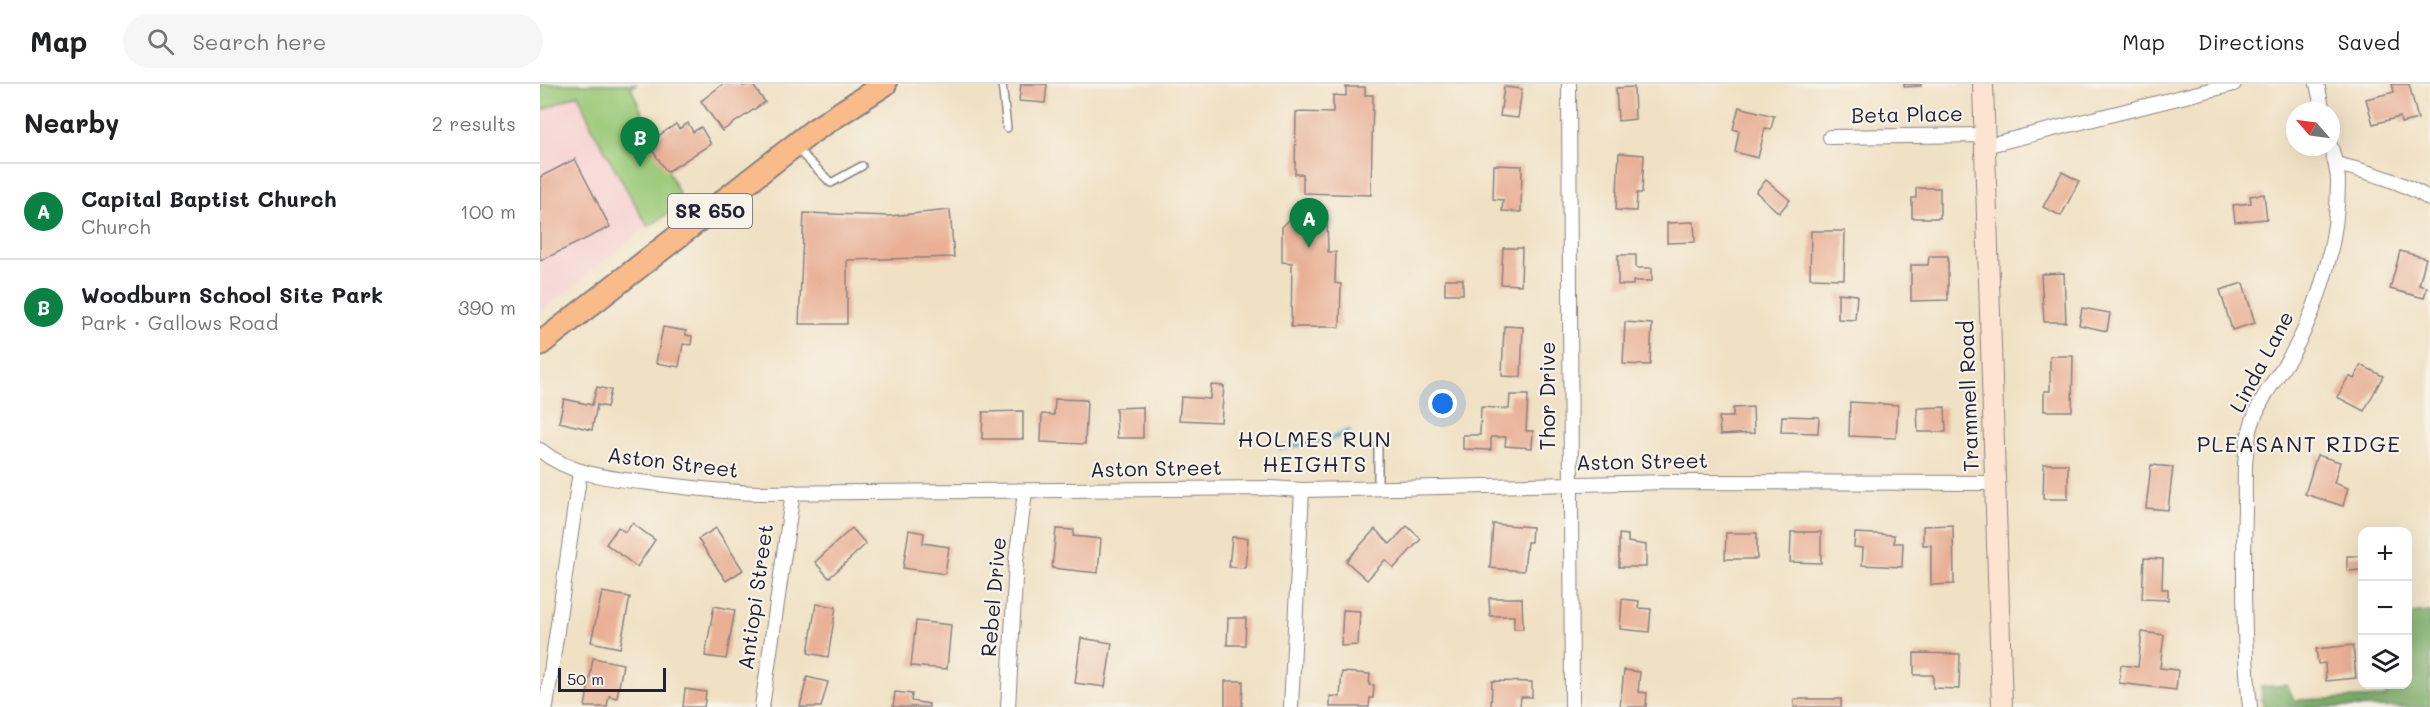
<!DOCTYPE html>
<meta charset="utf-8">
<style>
:root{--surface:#fff;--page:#f6f6f6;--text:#202124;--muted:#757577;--line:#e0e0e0;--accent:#0b8043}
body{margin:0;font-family:Mali,sans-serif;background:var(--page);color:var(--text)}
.controls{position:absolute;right:18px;bottom:18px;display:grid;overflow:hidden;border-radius:12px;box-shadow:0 6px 24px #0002}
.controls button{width:54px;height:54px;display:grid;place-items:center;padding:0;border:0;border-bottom:2px solid var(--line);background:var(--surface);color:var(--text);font:30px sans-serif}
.compass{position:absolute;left:1746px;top:18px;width:54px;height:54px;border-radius:50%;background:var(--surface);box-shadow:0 6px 24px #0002;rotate:298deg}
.scale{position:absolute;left:18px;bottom:15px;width:108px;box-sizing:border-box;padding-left:6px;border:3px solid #22223b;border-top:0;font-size:16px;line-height:21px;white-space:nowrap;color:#22223b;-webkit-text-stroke:4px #f7f3e8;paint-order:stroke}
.you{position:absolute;left:903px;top:320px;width:21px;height:21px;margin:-15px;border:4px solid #fff;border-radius:50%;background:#1a73e8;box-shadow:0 0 0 9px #1a73e833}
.badge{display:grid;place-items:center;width:39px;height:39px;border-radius:50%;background:var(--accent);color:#fff;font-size:20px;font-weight:700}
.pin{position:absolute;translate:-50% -50px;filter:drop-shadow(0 2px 3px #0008)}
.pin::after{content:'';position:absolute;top:32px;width:21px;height:18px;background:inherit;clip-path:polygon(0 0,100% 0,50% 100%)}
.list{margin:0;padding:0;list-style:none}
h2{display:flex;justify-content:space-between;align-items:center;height:78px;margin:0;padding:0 24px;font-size:26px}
h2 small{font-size:20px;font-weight:400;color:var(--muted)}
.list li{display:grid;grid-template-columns:39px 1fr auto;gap:18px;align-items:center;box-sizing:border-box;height:96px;padding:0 24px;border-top:2px solid var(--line)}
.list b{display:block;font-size:22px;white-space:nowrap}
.list p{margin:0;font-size:20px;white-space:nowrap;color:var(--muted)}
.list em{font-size:20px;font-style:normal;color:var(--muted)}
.icon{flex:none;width:33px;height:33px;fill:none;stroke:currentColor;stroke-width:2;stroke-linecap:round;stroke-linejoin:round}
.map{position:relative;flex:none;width:1890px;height:623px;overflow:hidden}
header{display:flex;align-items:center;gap:36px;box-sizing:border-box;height:84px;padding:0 30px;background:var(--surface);border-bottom:2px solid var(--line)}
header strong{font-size:28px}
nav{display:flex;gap:33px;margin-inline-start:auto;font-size:21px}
.search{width:420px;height:54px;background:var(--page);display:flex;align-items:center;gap:15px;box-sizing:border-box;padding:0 21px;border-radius:33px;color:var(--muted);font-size:22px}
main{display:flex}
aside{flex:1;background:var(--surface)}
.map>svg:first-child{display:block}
</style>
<header>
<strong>Map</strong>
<div class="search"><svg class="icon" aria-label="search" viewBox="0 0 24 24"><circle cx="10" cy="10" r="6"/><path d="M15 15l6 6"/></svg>Search here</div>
<nav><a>Map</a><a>Directions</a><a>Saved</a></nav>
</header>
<main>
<aside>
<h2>Nearby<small>2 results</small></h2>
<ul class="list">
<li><span class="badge">A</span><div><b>Capital Baptist Church</b><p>Church</p></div><em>100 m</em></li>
<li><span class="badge">B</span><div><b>Woodburn School Site Park</b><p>Park · Gallows Road</p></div><em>390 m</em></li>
</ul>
</aside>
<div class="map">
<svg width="1890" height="623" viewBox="0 0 1890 623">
<rect width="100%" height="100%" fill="#f7f3e8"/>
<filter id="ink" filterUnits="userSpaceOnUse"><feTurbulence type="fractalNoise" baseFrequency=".0167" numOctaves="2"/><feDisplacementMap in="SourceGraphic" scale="12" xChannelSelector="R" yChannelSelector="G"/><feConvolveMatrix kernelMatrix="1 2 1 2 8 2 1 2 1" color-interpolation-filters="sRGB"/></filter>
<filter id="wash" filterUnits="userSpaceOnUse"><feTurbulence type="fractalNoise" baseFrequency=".008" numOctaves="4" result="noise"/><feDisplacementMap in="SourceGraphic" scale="24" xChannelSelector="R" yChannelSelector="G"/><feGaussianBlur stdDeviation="1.35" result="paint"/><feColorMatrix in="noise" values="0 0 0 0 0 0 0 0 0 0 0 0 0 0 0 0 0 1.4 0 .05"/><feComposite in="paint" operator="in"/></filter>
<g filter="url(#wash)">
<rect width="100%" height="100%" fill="#f0e1c4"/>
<!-- built -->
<path fill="#f7cfd1" d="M0 0H62L139 116 0 229Z"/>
<!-- green -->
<path fill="#9ac977" stroke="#5e7659" stroke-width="1.5" d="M0 0H96L91 4 143 119 108 143 53 46 38 10 0 27Z"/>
<!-- forest -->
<path fill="#7bad68" stroke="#4e6852" stroke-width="1.5" d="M1890 528V623H1723L1721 603 1747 601 1754 616 1846 613V601L1868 600V530Z"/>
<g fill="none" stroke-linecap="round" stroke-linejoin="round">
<!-- stream -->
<path stroke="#53a3cd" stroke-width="4.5" d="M740 364 789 356 809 347"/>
</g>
<g id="blocks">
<!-- building -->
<g fill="#e9b096">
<path d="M183 0H201L203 2 212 0 225 18 182 47 161 17Z"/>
<path d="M481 0H507L505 19 479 17Z"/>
<path d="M1364 0H1381V2L1364 3Z"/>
<path d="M1852 0H1869L1878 35 1861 39 1860 33 1833 40 1826 15 1854 8Z"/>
<path d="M806 3H825V11H833L831 111 763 109V90H755L756 28 793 29V11L806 12Z"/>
<path d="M964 3 982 5 978 34 960 32Z"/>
<path d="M1094 3 1095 35 1078 37 1076 4Z"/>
<path d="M1199 23 1234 32 1231 45 1225 44 1218 74 1195 68 1199 47 1193 45Z"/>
<path d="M148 39 153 48 161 43 171 60 127 88 110 63 117 59 114 55 136 40 139 45Z"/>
<path d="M1079 69 1104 71 1102 109H1097L1096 127 1076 126Z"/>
<path d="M35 75 70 143 0 177V93Z"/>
<path d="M954 81 982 82 981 128 962 127 963 116 953 115Z"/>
<path d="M1522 88 1539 97 1521 132 1503 123Z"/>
<path d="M1226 96 1250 116 1239 129 1216 108Z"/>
<path d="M1376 104H1400V134H1372V114H1376Z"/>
<path d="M1724 110 1727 135 1695 138 1693 121 1711 119 1710 112Z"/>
<path d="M410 126 414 173 307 176V240H259L264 129 350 132Z"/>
<path d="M773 127H787V131L773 132Z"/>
<path d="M753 132 787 133 788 168H796L795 199 801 200 800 243H751L752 179 742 178V143Z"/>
<path d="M1154 138 1155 158 1127 159V139Z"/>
<path d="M1271 147H1305L1304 195 1270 194Z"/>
<path d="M963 164H982L981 201 961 200Z"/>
<path d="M1860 167 1886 174 1879 201 1887 203 1884 214 1850 205Z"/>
<path d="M1078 171H1096V184H1112V197H1093V201H1078Z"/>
<path d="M1389 172H1408V216L1371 217V181H1388Z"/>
<path d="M1524 189 1526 238H1504L1501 190Z"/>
<rect x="905" y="195" width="18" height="15"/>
<path d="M1703 199 1715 239 1692 246 1680 206Z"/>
<path d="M1298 209 1317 211 1315 236 1298 235Z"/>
<path d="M1542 224 1570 229 1567 247 1539 241Z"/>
<path d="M1085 238 1112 240 1110 281 1083 280Z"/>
<path d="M964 242 983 243 981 293 962 292Z"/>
<path d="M123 243 146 247V251L152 252 151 261 143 260 139 283 116 279Z"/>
<path d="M1510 272H1533L1532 327H1504V307H1510Z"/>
<path d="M1821 281 1843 292 1824 327 1797 313 1809 292 1814 295Z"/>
<path d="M671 301 684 302 681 338 639 336 641 313 670 315Z"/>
<path d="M57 303 71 306 67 323 57 321 52 346 19 338 24 315 52 321Z"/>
<path d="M970 311H988L986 347H993L992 364 965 362 966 353H951V366L923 365V351H940L941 323 969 325Z"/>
<path d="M515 315 547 316 545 360 501 358 502 330 514 331Z"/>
<path d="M1310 318 1358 321 1356 354 1309 352Z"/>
<path d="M603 323V354H577L576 324Z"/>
<path d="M1213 323 1214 349 1180 351 1179 333H1193V324Z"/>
<path d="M1405 323 1406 348H1378L1377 324Z"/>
<path d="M483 327V355H442L443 328Z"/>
<path d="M1242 332 1279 333 1278 349 1241 348Z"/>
<path d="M1777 371 1800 378 1794 399 1808 404 1803 422 1765 410Z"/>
<path d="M1504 380H1528V415H1503Z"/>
<path d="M1611 381 1633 383 1628 426 1606 424Z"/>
<path d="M92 439 115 456 97 483 66 460 78 443 85 448Z"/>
<path d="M953 440 992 443 991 458H987L984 487 950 484Z"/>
<path d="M1413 441 1414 500 1391 501V461H1383V442Z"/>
<path d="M867 442 881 455 854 484 845 476 827 496 806 477 835 445 850 460Z"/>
<path d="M176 444 203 486 186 497 158 455Z"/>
<path d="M312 444 326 460 289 494 275 478Z"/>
<path d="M516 445 534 446 533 452 561 455 558 489 512 484Z"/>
<path d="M369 446 384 449 383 459 409 463 405 490 363 484Z"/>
<path d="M1251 448H1281V479L1250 478Z"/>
<path d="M1186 449H1217V475H1185Z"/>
<path d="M1315 449 1354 451V459H1363L1362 483 1322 481 1323 464 1314 463Z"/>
<path d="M1079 450 1088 451V458L1106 461V483H1079Z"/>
<path d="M692 453 708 454 705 484 689 483Z"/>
<path d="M1807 472H1822V486L1807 487Z"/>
<path d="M1604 474 1623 475 1622 505H1628V516L1602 515Z"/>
<path d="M62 508 90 513 80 564 51 558Z"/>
<path d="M949 514H982L983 545H974V532H950Z"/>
<path d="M1082 515 1099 517 1098 524 1111 525 1109 548 1080 545Z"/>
<path d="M276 520 296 523 288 573 268 569Z"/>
<path d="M174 522 195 526 186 575 165 572Z"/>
<path d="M803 526 820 527 818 561 801 562Z"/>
<path d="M688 534H706L705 561H687Z"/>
<path d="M376 537 411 541 407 585 371 582Z"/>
<path d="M1602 548 1624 551 1620 584 1638 586 1636 606 1579 599 1581 581 1598 583Z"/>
<path d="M541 554 572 559 565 603 535 599Z"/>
<path d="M1813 561 1816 594 1786 597 1785 579 1778 580 1776 565Z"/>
<path d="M1374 569 1420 570 1419 605 1393 604V591H1374Z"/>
<path d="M53 574 83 580 77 614 69 612 67 623H45Z"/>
<path d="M1084 586 1100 588 1098 608 1107 609 1106 623H1080Z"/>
<path d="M802 588 830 590 829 601H834L833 614H830L829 623H790V612L800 613Z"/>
<path d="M267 593 288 598 281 623H260Z"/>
<path d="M685 597H703L702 623H685Z"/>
<path d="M952 597 992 598V613H981L980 623H951Z"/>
<path d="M145 605 166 608 164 623H143Z"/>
<path d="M355 608 372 610 371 617 389 620V623H353Z"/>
<rect x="1254" y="615" width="47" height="8"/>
</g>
</g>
</g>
<g filter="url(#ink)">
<use href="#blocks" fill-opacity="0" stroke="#898280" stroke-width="1.5"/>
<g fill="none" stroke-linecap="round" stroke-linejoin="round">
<defs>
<g id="lane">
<path d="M462 0 467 44"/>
<path d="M256 64 291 99 322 82"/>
<path d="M838 404V362"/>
</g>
<g id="street">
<path d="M1029 0 1032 623"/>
<path d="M1777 0 1783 27"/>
<path d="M1290 53 1444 51"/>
<path d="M1445 62 1694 0"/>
<path d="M1796 80C1829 88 1861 97 1890 115"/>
<path d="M0 366C33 393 77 395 118 400 152 404 185 408 219 409L731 404 762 406 1132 398 1456 399"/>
<path d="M6 623 40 387"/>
<path d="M222 623 253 408"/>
<path d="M468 623 476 477 485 408"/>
<path d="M751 623 762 406"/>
<path d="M1710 623C1703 556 1703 491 1705 424 1705 397 1703 369 1711 343 1718 316 1739 291 1753 268 1781 218 1798 156 1798 98 1798 86 1794 75 1791 63"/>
</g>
<path id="secondary" d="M1443 0 1462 623"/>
<path id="primary" d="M0 260 273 47 345 0"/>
</defs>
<!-- lane casing -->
<use href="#lane" stroke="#898280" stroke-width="10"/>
<!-- street casing -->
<use href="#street" stroke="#898280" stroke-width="16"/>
<!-- secondary casing -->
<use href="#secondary" stroke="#898280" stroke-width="22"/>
<!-- primary casing -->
<use href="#primary" stroke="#898280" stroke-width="26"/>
<!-- lane -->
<use href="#lane" stroke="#fff" stroke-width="7"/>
<!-- street -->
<use href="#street" stroke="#fff" stroke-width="14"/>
<!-- secondary -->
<use href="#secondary" stroke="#fde4d1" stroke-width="20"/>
<!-- primary -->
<use href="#primary" stroke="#fabb8b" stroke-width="22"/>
</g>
</g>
<g text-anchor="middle" stroke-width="4.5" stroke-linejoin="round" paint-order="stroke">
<!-- shield labels -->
<rect fill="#f7f3e8" stroke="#62616f" stroke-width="1.5" x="128" y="110" width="84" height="34" rx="4.5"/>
<g font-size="20" font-weight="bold" fill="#22223b">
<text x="170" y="134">SR 650</text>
</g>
<!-- street labels -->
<g font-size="21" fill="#22223b" stroke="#f7f3e8">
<text transform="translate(1367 31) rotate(-1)" y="7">Beta Place</text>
<text transform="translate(1722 278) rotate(-62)" y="7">Linda Lane</text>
<text transform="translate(1008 312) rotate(-90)" y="7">Thor Drive</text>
<text transform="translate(1429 312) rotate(-92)" y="7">Trammell Road</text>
<text transform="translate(1102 378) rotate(-1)" y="7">Aston Street</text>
<text transform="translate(133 379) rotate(7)" y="7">Aston Street</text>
<text transform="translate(616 385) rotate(-1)" y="7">Aston Street</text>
<text transform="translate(216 513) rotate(-82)" y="7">Antiopi Street</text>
<text transform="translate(454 513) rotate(-85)" y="7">Rebel Drive</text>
</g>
<!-- neighbourhood labels -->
<g font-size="22" letter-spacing="1.5" fill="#22223b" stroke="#f7f3e8">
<text x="775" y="363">HOLMES RUN<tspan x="775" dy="25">HEIGHTS</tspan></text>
<text x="1759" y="368">PLEASANT RIDGE</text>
</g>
</g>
</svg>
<div class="controls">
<button>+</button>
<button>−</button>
<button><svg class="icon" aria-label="layers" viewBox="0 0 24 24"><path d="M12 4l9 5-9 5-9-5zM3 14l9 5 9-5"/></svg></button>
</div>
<svg class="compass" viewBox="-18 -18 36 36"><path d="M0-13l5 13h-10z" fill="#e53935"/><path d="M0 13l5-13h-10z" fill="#757577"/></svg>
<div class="scale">50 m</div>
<div class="you"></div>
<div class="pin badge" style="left:769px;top:164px">A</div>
<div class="pin badge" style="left:100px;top:83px">B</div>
</div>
</main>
